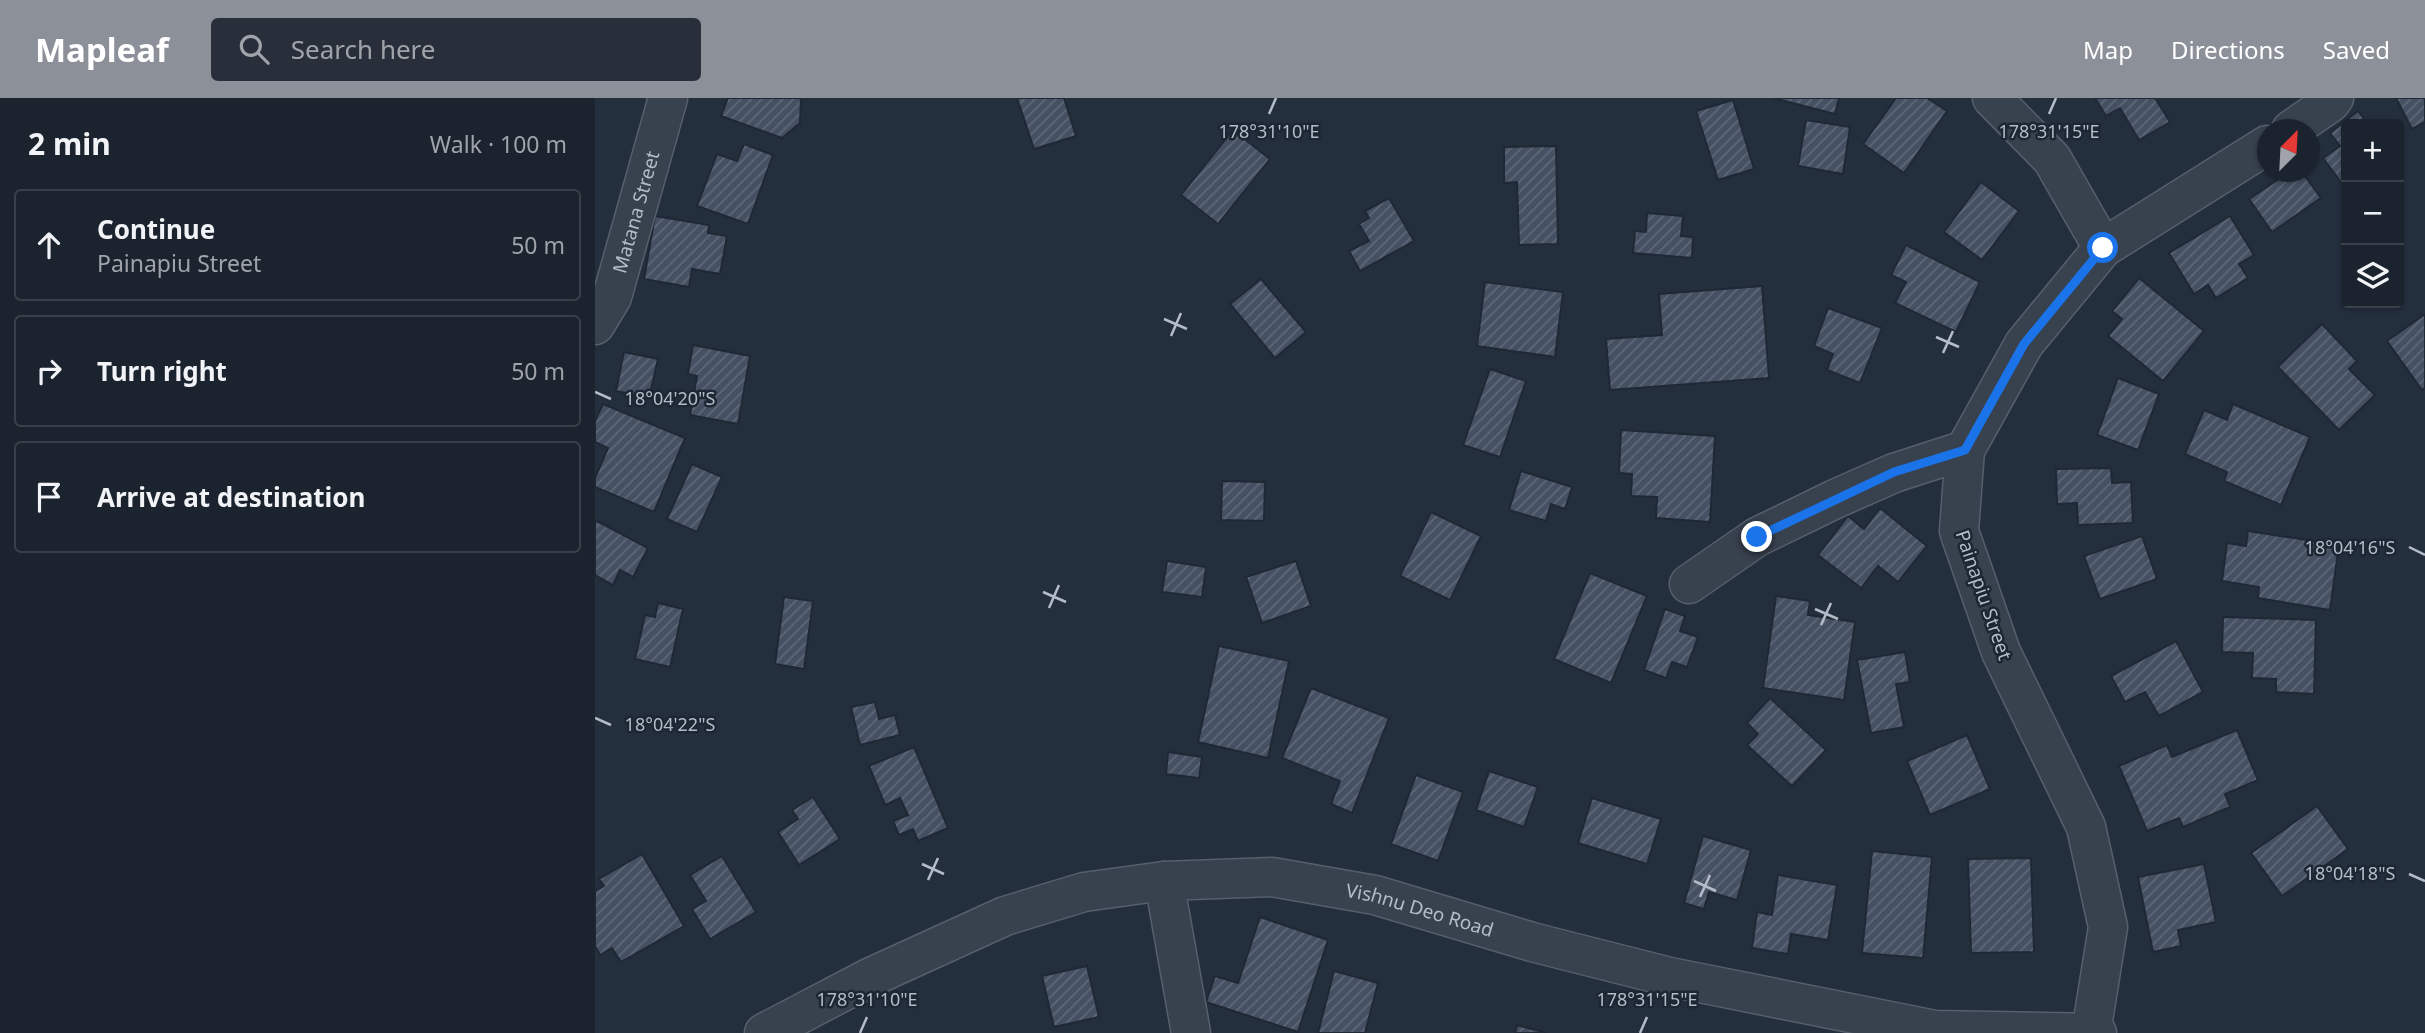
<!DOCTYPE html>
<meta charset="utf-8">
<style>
:root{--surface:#1b232e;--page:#282f3a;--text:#f1f3f6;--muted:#a0a4aa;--line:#39404a;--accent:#8c9099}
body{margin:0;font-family:"Noto Sans",sans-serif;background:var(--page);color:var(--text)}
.controls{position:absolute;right:21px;top:21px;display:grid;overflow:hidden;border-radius:7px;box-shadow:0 2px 5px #0004}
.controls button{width:63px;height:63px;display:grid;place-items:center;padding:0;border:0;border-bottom:2px solid var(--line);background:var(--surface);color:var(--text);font:35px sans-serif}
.compass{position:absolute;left:1662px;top:21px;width:63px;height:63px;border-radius:50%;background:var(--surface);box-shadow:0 2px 5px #0004;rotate:24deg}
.stop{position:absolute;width:21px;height:21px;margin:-16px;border:5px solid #1a73e8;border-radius:50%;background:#fff}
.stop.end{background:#1a73e8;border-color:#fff;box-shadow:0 2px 7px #0008}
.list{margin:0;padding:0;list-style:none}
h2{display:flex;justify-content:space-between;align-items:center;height:91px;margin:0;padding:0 28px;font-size:30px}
h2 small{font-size:23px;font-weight:400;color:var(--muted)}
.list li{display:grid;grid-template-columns:46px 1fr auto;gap:21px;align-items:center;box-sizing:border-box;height:112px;margin:0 14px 14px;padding:0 14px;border:2px solid var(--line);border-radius:7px}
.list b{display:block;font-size:26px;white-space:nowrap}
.list p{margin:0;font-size:23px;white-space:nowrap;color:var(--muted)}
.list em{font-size:23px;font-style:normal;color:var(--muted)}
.icon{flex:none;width:38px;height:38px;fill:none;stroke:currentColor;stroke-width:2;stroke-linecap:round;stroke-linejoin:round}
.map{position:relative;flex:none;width:1830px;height:935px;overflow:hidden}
header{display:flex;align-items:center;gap:42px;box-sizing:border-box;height:98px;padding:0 35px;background:var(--accent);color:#fff}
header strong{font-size:33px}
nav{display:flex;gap:38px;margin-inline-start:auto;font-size:24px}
.search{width:490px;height:63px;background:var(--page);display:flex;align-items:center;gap:18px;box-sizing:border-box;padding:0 24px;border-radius:7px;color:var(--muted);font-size:26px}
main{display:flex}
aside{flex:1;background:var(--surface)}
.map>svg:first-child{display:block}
</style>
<header>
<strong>Mapleaf</strong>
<div class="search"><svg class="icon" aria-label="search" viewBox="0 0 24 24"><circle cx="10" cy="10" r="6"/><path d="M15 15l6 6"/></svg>Search here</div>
<nav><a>Map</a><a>Directions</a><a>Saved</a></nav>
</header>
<main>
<aside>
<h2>2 min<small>Walk · 100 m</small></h2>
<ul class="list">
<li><svg class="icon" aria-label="ahead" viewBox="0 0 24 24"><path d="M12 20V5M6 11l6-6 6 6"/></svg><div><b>Continue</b><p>Painapiu Street</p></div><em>50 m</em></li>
<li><svg class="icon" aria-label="right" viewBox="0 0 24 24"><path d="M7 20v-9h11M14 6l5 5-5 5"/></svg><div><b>Turn right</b></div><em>50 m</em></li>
<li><svg class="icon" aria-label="arrive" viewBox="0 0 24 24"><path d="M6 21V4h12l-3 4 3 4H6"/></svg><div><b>Arrive at destination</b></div></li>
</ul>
</aside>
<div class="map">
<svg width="1830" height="935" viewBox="0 0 1830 935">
<defs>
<pattern id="building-hatch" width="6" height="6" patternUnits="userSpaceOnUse" patternTransform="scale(1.75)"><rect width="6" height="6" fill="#455162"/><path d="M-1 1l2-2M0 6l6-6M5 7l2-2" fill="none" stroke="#5d6877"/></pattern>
</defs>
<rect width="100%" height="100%" fill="#242f3e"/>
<!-- building -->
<g fill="url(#building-hatch)" stroke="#1f2835" stroke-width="2">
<path d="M133 0H206L205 25 187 40 126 18Z"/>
<path d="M422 0H469L481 38 439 51Z"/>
<path d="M1178 0H1244L1240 16Z"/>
<path d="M1301 0H1332L1352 13 1309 75 1268 46Z"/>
<path d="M1500 0H1560L1575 24 1544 42 1525 10 1511 18Z"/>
<path d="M1801 0H1830V24L1817 31Z"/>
<path d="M1138 2 1159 71 1123 82 1101 13Z"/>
<path d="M1763 13 1773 26H1751V91L1728 60 1745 48 1735 35Z"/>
<path d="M1211 22 1255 29 1248 76 1203 68Z"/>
<path d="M638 32 675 61 623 126 586 97Z"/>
<path d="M149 46 178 57 153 126 102 108 122 56 142 63Z"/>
<path d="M961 48 963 146 924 147 922 84 909 85V49Z"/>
<path d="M1694 74H1707L1726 100 1677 134 1654 101Z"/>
<path d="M1386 84 1424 113 1387 162 1349 134Z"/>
<path d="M794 100 819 143 765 173 754 153 774 143 764 126 774 120 770 113Z"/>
<path d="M1052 115 1088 118 1086 138 1098 139 1097 160 1038 155 1040 133 1051 134Z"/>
<path d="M60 118 114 127 113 135 132 138 125 176 97 171 94 189 49 181Z"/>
<path d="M1635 118 1659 157 1644 166 1653 180 1621 200 1613 187 1599 196 1574 155Z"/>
<path d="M1311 147 1385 184 1361 234 1300 205 1311 184 1296 177Z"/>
<path d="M1544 180 1609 233 1568 283 1513 238 1527 221 1517 213Z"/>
<path d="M666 181 711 234 680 260 635 206Z"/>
<path d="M890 184 968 194 960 259 882 248Z"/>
<path d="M1167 188 1174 280 1015 292 1011 241 1067 237 1064 196Z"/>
<path d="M1233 210 1287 230 1265 285 1232 272 1238 256 1219 248Z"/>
<path d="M1830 216V290L1827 292 1792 243Z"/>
<path d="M1727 226 1762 263 1754 271 1780 297 1744 332 1683 269Z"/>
<path d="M98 247 155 258 143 326 95 317 102 278 93 276Z"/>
<path d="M29 254 63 261 54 300 21 293Z"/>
<path d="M895 271 931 283 905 359 868 347Z"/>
<path d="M1523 280 1564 296 1543 352 1502 337Z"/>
<path d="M8 306 90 340 59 414 0 389V380L13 350 0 344V323Z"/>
<path d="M1638 306 1715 339 1686 407 1629 383 1632 374 1590 356 1609 312 1632 322Z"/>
<path d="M1026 332 1120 338 1115 424 1061 420 1062 399 1036 398 1037 376 1024 375Z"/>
<path d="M97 366 127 379 102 434 72 421Z"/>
<path d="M1516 370 1517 385 1536 384 1538 425 1483 427 1482 405 1462 406 1461 371Z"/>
<path d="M926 373 977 389 970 411 956 406 951 423 914 412Z"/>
<path d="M627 383 670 384 669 423 626 422Z"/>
<path d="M1285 410 1332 448 1303 484 1283 468 1266 490 1223 457 1253 418 1269 431Z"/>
<path d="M836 414 886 438 855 502 805 478Z"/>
<path d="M0 422 53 450 38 479 25 472 18 487 0 477Z"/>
<path d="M1653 433 1744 447 1735 512 1663 500 1664 489 1627 483 1632 445 1651 448Z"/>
<path d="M1547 438 1562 481 1505 501 1489 458Z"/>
<path d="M572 463 611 469 607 499 567 494Z"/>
<path d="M701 463 716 508 667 525 651 479Z"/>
<path d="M995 475 1052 498 1016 585 959 561Z"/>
<path d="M1181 498 1215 503 1213 517 1260 524 1249 602 1168 590Z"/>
<path d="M189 499 218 503 209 571 180 566Z"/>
<path d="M63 505 88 511 75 569 40 561 50 517 60 519Z"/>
<path d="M1070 511 1090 518 1085 533 1103 539 1092 569 1077 564 1071 580 1049 572Z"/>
<path d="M1628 519 1721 522 1719 596 1681 594V581L1657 580 1658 555 1627 554Z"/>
<path d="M1581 543 1608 594 1564 618 1550 594 1530 604 1516 578Z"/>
<path d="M624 548 694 563 673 660 603 644Z"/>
<path d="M1310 554 1315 584 1301 586 1309 629 1276 635 1262 562Z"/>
<path d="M716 590 794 620 757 715 736 706 745 683 687 660Z"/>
<path d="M1175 600 1231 652 1197 688 1152 647 1163 636 1152 625Z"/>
<path d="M280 604 284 621 300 617 305 637 265 647 256 609Z"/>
<path d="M1642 632 1663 682 1630 696 1635 709 1588 729 1584 720 1552 733 1524 668 1572 647 1577 659Z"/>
<path d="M1372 637 1395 691 1335 717 1312 663Z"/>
<path d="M319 649 353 730 323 743 318 731 304 737 298 723 313 717 305 700 290 707 274 668Z"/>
<path d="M573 654 607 659 604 680 571 676Z"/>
<path d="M894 673 943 689 929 729 881 712Z"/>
<path d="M821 677 868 694 843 763 796 746Z"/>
<path d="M218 699 245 741 204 767 183 734 203 721 197 712Z"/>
<path d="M997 700 1066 721 1052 766 983 745Z"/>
<path d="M1722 708 1753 751 1687 798 1656 755Z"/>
<path d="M1108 738 1156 752 1142 802 1114 794 1109 811 1089 805Z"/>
<path d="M1277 753 1337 759 1328 860 1267 855Z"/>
<path d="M47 756 89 828 26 864 17 850 5 857 0 848V793L9 788 4 781Z"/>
<path d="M127 758 161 814 115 841 97 811 111 803 95 777Z"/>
<path d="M1436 760 1439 854 1376 855 1373 761Z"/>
<path d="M1609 766 1621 824 1583 832 1586 848 1558 854 1543 779Z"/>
<path d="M1183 777 1242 787 1233 842 1196 836 1193 856 1157 850 1162 814 1177 817Z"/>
<path d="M665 819 733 842 703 934 611 904 620 878 643 885Z"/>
<path d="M492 868 504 919 459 929 447 878Z"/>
<path d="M739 873 783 885 770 935H723Z"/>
<path d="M922 927 952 935H920Z"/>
</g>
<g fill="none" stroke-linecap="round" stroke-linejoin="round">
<defs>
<g id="minor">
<path d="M1397 0 1457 61 1508 150"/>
<path d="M1696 32 1735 5 1739 0"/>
<path id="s1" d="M0 227 17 199 73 0"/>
<path d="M1094 486 1162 439 1240 401 1299 375 1370 352"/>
<path d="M569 783 596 935"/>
<path d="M1496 935 1513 829 1491 729 1406 554 1364 433 1370 352 1429 246 1508 150 1672 47"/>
</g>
<g id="tertiary">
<path id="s2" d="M169 935 274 880 410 818 489 794 569 783 677 779 780 797 937 844 1075 879 1340 932 1502 935"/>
</g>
</defs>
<!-- minor casing -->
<use href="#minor" stroke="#565f6c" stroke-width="41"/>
<!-- tertiary casing -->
<use href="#tertiary" stroke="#565f6c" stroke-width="41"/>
<!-- minor -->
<use href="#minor" stroke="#38414e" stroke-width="38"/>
<!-- tertiary -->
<use href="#tertiary" stroke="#38414e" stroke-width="38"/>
</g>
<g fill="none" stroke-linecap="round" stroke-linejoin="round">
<!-- route -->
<path stroke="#1a73e8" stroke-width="9" d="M1162 439 1299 374 1370 352 1429 246 1508 150"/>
</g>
<!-- ticks -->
<path fill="none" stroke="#b4bcc9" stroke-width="2.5" d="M674 16 681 0M1454 16 1461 0M569 221 592 231M576 238 586 215M1341 239 1364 249M1348 255 1358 233M0 294 16 301M1814 449 1830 457M448 494 471 504M454 510 464 487M1220 511 1243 521M1226 527 1236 505M0 620 16 627M327 766 349 776M1814 776 1830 783M333 782 343 760M1099 783 1121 793M1105 799 1115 777M265 935 272 919M1045 935 1052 919"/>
<g text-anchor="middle" stroke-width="5" stroke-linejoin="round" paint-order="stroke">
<!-- street labels -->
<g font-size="19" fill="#b4bcc9" stroke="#1d2633">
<text dy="7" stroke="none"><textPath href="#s1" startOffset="121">Matana Street</textPath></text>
<text transform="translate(1389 497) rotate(71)" y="7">Painapiu Street</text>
<text dy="7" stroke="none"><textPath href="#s2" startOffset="691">Vishnu Deo Road</textPath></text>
</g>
</g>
<g font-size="18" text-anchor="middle" fill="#b4bcc9" stroke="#1d2633" stroke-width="5" stroke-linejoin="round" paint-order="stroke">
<text x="1454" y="40">178°31'15"E</text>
<text x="674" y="40">178°31'10"E</text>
<text x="75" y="307">18°04'20"S</text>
<text x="1755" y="456">18°04'16"S</text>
<text x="75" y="633">18°04'22"S</text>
<text x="1755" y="782">18°04'18"S</text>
<text x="272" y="908">178°31'10"E</text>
<text x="1052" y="908">178°31'15"E</text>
</g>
</svg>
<div class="controls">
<button>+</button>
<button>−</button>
<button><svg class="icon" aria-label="layers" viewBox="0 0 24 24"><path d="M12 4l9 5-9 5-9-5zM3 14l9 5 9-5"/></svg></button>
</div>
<svg class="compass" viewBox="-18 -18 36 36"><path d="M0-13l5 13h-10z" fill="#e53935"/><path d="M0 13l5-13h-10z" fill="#a0a4aa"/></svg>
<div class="stop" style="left:1508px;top:150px"></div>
<div class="stop end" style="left:1162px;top:439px"></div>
</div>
</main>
